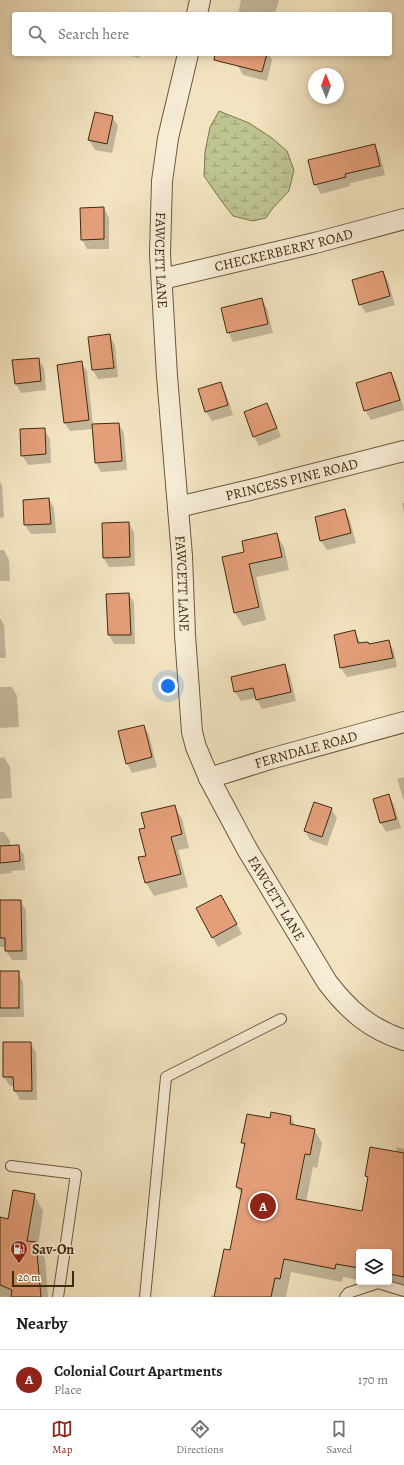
<!DOCTYPE html>
<style>
:root{--surface:#fff;--page:#f6f6f6;--text:#202124;--muted:#757577;--line:#e0e0e0;--accent:#8f2418}
body{margin:0;font-family:Alegreya,serif;background:var(--page);color:var(--text)}
.controls{position:absolute;right:12px;bottom:12px;display:grid;overflow:hidden;border-radius:4px;box-shadow:0 2px 6px #0003}
.controls button{width:36px;height:36px;display:grid;place-items:center;padding:0;border:0;border-bottom:1px solid var(--line);background:var(--surface);color:var(--text);font:20px sans-serif}
.compass{position:absolute;left:308px;top:68px;width:36px;height:36px;border-radius:50%;background:var(--surface);box-shadow:0 2px 6px #0003;rotate:359deg}
.scale{position:absolute;left:12px;bottom:10px;width:62px;box-sizing:border-box;padding-left:4px;border:2px solid #3f2b0e;border-top:0;font-size:11px;line-height:14px;white-space:nowrap;color:#3f2b0e;-webkit-text-stroke:3px #f7edd7;paint-order:stroke}
.you{position:absolute;left:168px;top:686px;width:14px;height:14px;margin:-10px;border:3px solid #fff;border-radius:50%;background:#1a73e8;box-shadow:0 0 0 6px #1a73e833}
.badge{display:grid;place-items:center;width:26px;height:26px;border-radius:50%;background:var(--accent);color:#fff;font-size:13px;font-weight:700}
.pin{position:absolute;translate:-50% -50%;border:2px solid #fff;box-shadow:0 1px 4px #0006}
.list{margin:0;padding:0;list-style:none}
h2{display:flex;justify-content:space-between;align-items:center;height:52px;margin:0;padding:0 16px;font-size:17px}
h2 small{font-size:13px;font-weight:400;color:var(--muted)}
.list li{display:grid;grid-template-columns:26px 1fr auto;gap:12px;align-items:center;box-sizing:border-box;height:60px;padding:0 16px;border-top:1px solid var(--line)}
.list b{display:block;font-size:15px;white-space:nowrap}
.list p{margin:0;font-size:13px;white-space:nowrap;color:var(--muted)}
.list em{font-size:13px;font-style:normal;color:var(--muted)}
.icon{flex:none;width:22px;height:22px;fill:none;stroke:currentColor;stroke-width:2;stroke-linecap:round;stroke-linejoin:round}
.map{position:relative;flex:none;width:404px;height:1297px;overflow:hidden}
.search{position:absolute;background:var(--surface);box-shadow:0 2px 6px #0003;left:12px;right:12px;top:12px;height:44px;display:flex;align-items:center;gap:10px;box-sizing:border-box;padding:0 14px;border-radius:4px;color:var(--muted);font-size:15px}
.sheet{height:112px;background:var(--surface)}
nav{display:flex;justify-content:space-around;align-items:center;box-sizing:border-box;height:56px;border-top:1px solid var(--line);background:var(--surface);font-size:11px;color:var(--muted)}
nav a{display:grid;justify-items:center;gap:2px}
nav .on{color:var(--accent)}
.map>svg:first-child{display:block}
</style>
<div class="map">
<svg width="404" height="1297" viewBox="0 0 404 1297">
<defs>
<pattern id="wetland-marsh" width="20" height="14" patternUnits="userSpaceOnUse"><rect width="20" height="14" fill="#bdc491"/><path d="M1 5h8M5 5V1M11 12h8M15 12V8" fill="none" stroke="#9b9f75"/></pattern>
</defs>
<rect width="100%" height="100%" fill="#f3e4c1"/>
<filter id="stains"><feTurbulence type="fractalNoise" baseFrequency=".005" numOctaves="4"/><feColorMatrix values="0 0 0 0 .2 0 0 0 0 .09 0 0 0 0 .02 0 0 0 .5 -.17"/></filter>
<radialGradient id="worn" r=".72"><stop offset=".6" stop-color="#630" stop-opacity="0"/><stop offset="1" stop-color="#630" stop-opacity=".3"/></radialGradient>
<!-- wetland -->
<path fill="url(#wetland-marsh)" stroke="#7e7850" d="M219 111 249 123 272 138 287 151 294 170 289 191 272 209 266 218 253 221 233 216 220 199 204 176 205 152 210 127Z"/>
<!-- shadow -->
<g fill="#0003">
<path d="M241 0H279L275 14H238Z"/>
<path d="M121 54H140L139 58Z"/>
<path d="M240 54H269L272 60 267 81 243 75 238 66Z"/>
<path d="M112 117 118 126 112 153 95 150 89 140Z"/>
<path d="M374 145 380 155 385 175 350 183V186L321 194 315 184Z"/>
<path d="M104 208 109 218V249H87L82 239Z"/>
<path d="M383 272 388 281 395 305 366 313 360 304Z"/>
<path d="M261 299 267 308 273 333 233 342 228 332Z"/>
<path d="M109 335 115 345 118 377 98 379 93 370Z"/>
<path d="M38 359 44 368 46 390 21 393 16 384Z"/>
<path d="M81 363 87 371 93 425 119 424 124 433 127 470 101 472 96 463 93 429 70 431 65 423Z"/>
<path d="M391 374 396 383 404 410 371 420 365 410Z"/>
<path d="M220 383 226 393 233 415 212 421 206 412 199 390Z"/>
<path d="M267 404 272 414 281 437 259 446 254 436Z"/>
<path d="M44 429 50 439 51 463 28 465 22 455Z"/>
<path d="M0 482 2 485 4 517 0 518Z"/>
<path d="M49 499 54 508 56 533 31 534 25 525 24 501Z"/>
<path d="M402 503H404V513Z"/>
<path d="M345 511 350 520 356 543 327 550 321 541 316 518Z"/>
<path d="M129 523 134 533 135 566 109 567 104 558Z"/>
<path d="M276 534 284 547 289 570 256 577 266 620 243 626 235 613 245 553Z"/>
<path d="M0 550H4L9 560 10 581H0Z"/>
<path d="M129 594 134 603 135 644H114L109 635 107 595Z"/>
<path d="M0 618 4 625 6 658H0Z"/>
<path d="M355 632 361 644 369 645 389 642 394 651 397 667 347 677 341 668 335 635Z"/>
<path d="M284 665 290 675 296 701 262 709 256 698 241 701 235 692 232 678Z"/>
<path d="M0 687H12L17 696 19 727 0 728Z"/>
<path d="M144 726 149 735 157 767 132 773 127 763Z"/>
<path d="M4 757 10 767 12 798 0 799V758Z"/>
<path d="M404 777V801L397 779Z"/>
<path d="M389 795 394 805 401 828 386 832 381 823 374 800Z"/>
<path d="M174 806 182 819 189 848 178 850 188 887 154 896 146 883 147 856Z"/>
<path d="M331 809 337 818 327 846 310 840 305 831Z"/>
<path d="M0 832H4L10 841V846H18L24 855 25 870 11 871 12 873 0 874Z"/>
<path d="M221 896 242 934 218 947 197 909Z"/>
<path d="M0 901H20L26 910 27 960H12L6 951V947H1L0 946Z"/>
<path d="M0 972H18L23 982 24 1017H0Z"/>
<path d="M30 1043 36 1052 37 1100H20L15 1091V1086H10L4 1077Z"/>
<path d="M290 1117 296 1126 314 1129 322 1143 317 1168 313 1167 306 1202 362 1213 369 1181 366 1176 396 1153 397 1147 404 1149V1288L389 1282V1252H359V1280L343 1277 342 1282 291 1272 286 1297H211V1295L215 1296 230 1251 242 1195 237 1187 245 1147 242 1142 271 1120Z"/>
<path d="M34 1195 43 1211 38 1246 45 1259 48 1297H2L0 1296V1218L9 1220Z"/>
</g>
<!-- building -->
<g fill="#e49f7a" stroke="#3f2b0e">
<path d="M215 54H267L262 72 214 60Z"/>
<path d="M95 112 113 116 107 144 88 140Z"/>
<path d="M375 144 380 166 345 174 346 177 314 185 308 160Z"/>
<path d="M104 207V239L81 240 80 208Z"/>
<path d="M383 271 390 296 359 305 352 280Z"/>
<path d="M262 298 268 324 227 333 221 308Z"/>
<path d="M110 334 114 368 92 370 88 337Z"/>
<path d="M39 358 41 381 15 384 12 360Z"/>
<path d="M82 361 89 420 64 423 57 365Z"/>
<path d="M391 372 400 400 364 411 356 383Z"/>
<path d="M221 382 228 405 205 412 198 389Z"/>
<path d="M267 403 277 428 253 437 244 412Z"/>
<path d="M119 423 122 461 95 463 92 424Z"/>
<path d="M45 428 46 454 21 456 20 429Z"/>
<path d="M49 498 51 524 24 525 23 500Z"/>
<path d="M345 509 351 533 320 541 315 517Z"/>
<path d="M129 522 130 557 103 558 102 523Z"/>
<path d="M277 533 282 557 249 564 259 607 234 613 222 557 244 552 242 541Z"/>
<path d="M129 593 131 635H108L106 594Z"/>
<path d="M355 630 358 643 368 642 369 644 389 640 393 658 340 668 334 635Z"/>
<path d="M285 664 291 692 256 700 253 688 234 692 231 677Z"/>
<path d="M144 725 152 757 126 764 118 731Z"/>
<path d="M389 794 396 819 380 823 373 799Z"/>
<path d="M314 802 332 808 322 837 304 831Z"/>
<path d="M175 805 182 834 171 837 181 874 145 883 138 857 146 856 139 829 145 828 141 813Z"/>
<path d="M19 845 20 861 0 863V846Z"/>
<path d="M221 895 237 924 212 938 196 908Z"/>
<path d="M0 900H21L22 951H5V938H0Z"/>
<rect x="0" y="971" width="19" height="37"/>
<path d="M3 1042H31L32 1091H14L13 1077H3Z"/>
<path d="M271 1112 291 1116 290 1124 315 1129 310 1155 305 1154 296 1199 362 1211 368 1177 365 1176 370 1147 404 1153V1277L389 1274V1252H359V1268L336 1264 335 1269 284 1259 280 1279 275 1278 271 1297H214L224 1249 230 1250 242 1189 236 1187 245 1143H241L247 1114 270 1118Z"/>
<path d="M13 1190 35 1194 27 1241 36 1242 41 1297H11L12 1290 0 1285V1217L8 1219Z"/>
</g>
<g fill="none" stroke-linecap="round" stroke-linejoin="round">
<defs>
<g id="lane">
<path d="M11 1166 76 1174 58 1297"/>
<path d="M145 1297 166 1077 281 1019"/>
<path d="M345 1297 348 1293 378 1283 404 1291"/>
</g>
<g id="street">
<path d="M197 14 200 0"/>
<path id="s1" d="M188 54 168 138 162 181 160 254 167 376 182 556 185 635 192 732 196 747 209 778 247 849 327 982C349 1011 370 1029 404 1040"/>
<path id="s2" d="M162 279 315 243 404 219"/>
<path id="s3" d="M178 507 250 490 404 451"/>
<path id="s4" d="M209 778 270 759 404 722"/>
</g>
</defs>
<!-- lane casing -->
<use href="#lane" stroke="#6c593b" stroke-width="12"/>
<!-- street casing -->
<use href="#street" stroke="#6c593b" stroke-width="22"/>
<!-- lane -->
<use href="#lane" stroke="#f7edd7" stroke-width="10"/>
<!-- street -->
<use href="#street" stroke="#f7edd7" stroke-width="20"/>
</g>
<!-- icons -->
<defs>
<symbol id="fuel-pin" viewBox="-11 -11 22 30"><path d="M0 17L-7.5 6A9.5 9.5 0 1 1 7.5 6Z" fill="#8f2418" stroke="#f7edd7"/><path d="M-5.5-6h7V0h2V4h1.3V-2.5L3-4.5l.8-.8L6-3V5H2.5V1h-1V6h-7ZM-4.2-4.7v3.2H.2V-4.7Z" fill="#fff"/></symbol>
</defs>
<g fill-rule="evenodd">
<use href="#fuel-pin" x="9" y="1239" width="20" height="27"/>
</g>
<g text-anchor="middle" stroke-width="3.5" stroke-linejoin="round" paint-order="stroke">
<!-- street labels -->
<g font-size="14" fill="#3f2b0e" stroke="#f7edd7">
<text dy="5" stroke="none"><textPath href="#s2" startOffset="125">CHECKERBERRY ROAD</textPath></text>
<text dy="5" stroke="none"><textPath href="#s1" startOffset="209">FAWCETT LANE</textPath></text>
<text dy="5" stroke="none"><textPath href="#s3" startOffset="117">PRINCESS PINE ROAD</textPath></text>
<text dy="5" stroke="none"><textPath href="#s1" startOffset="533">FAWCETT LANE</textPath></text>
<text dy="5" stroke="none"><textPath href="#s4" startOffset="101">FERNDALE ROAD</textPath></text>
<text dy="5" stroke="none"><textPath href="#s1" startOffset="869">FAWCETT LANE</textPath></text>
</g>
<!-- poi labels -->
<g font-size="14" font-weight="bold" fill="#3f2b0e" stroke="#f7edd7" text-anchor="start">
<text x="32" y="1254">Sav-On</text>
</g>
</g>
<rect width="100%" height="100%" filter="url(#stains)"/>
<rect width="100%" height="100%" fill="url(#worn)"/>
</svg>
<div class="controls">
<button><svg class="icon" aria-label="layers" viewBox="0 0 24 24"><path d="M12 4l9 5-9 5-9-5zM3 14l9 5 9-5"/></svg></button>
</div>
<svg class="compass" viewBox="-18 -18 36 36"><path d="M0-13l5 13h-10z" fill="#e53935"/><path d="M0 13l5-13h-10z" fill="#757577"/></svg>
<div class="scale">20 m</div>
<div class="you"></div>
<div class="pin badge" style="left:263px;top:1206px">A</div>
<div class="search"><svg class="icon" aria-label="search" viewBox="0 0 24 24"><circle cx="10" cy="10" r="6"/><path d="M15 15l6 6"/></svg>Search here</div>
</div>
<section class="sheet">
<h2>Nearby<small></small></h2>
<ul class="list">
<li><span class="badge">A</span><div><b>Colonial Court Apartments</b><p>Place</p></div><em>170 m</em></li>
</ul>
</section>
<nav>
<a class="on"><svg class="icon" aria-label="map" viewBox="0 0 24 24"><path d="M3 6l6-2 6 2 6-2v14l-6 2-6-2-6 2zM9 4v14M15 6v14"/></svg>Map</a>
<a><svg class="icon" aria-label="directions" viewBox="0 0 24 24"><path d="M12 3l9 9-9 9-9-9zM9 14v-3h6M13 9l2 2-2 2"/></svg>Directions</a>
<a><svg class="icon" aria-label="saved" viewBox="0 0 24 24"><path d="M7 4h10v16l-5-4-5 4z"/></svg>Saved</a>
</nav>
